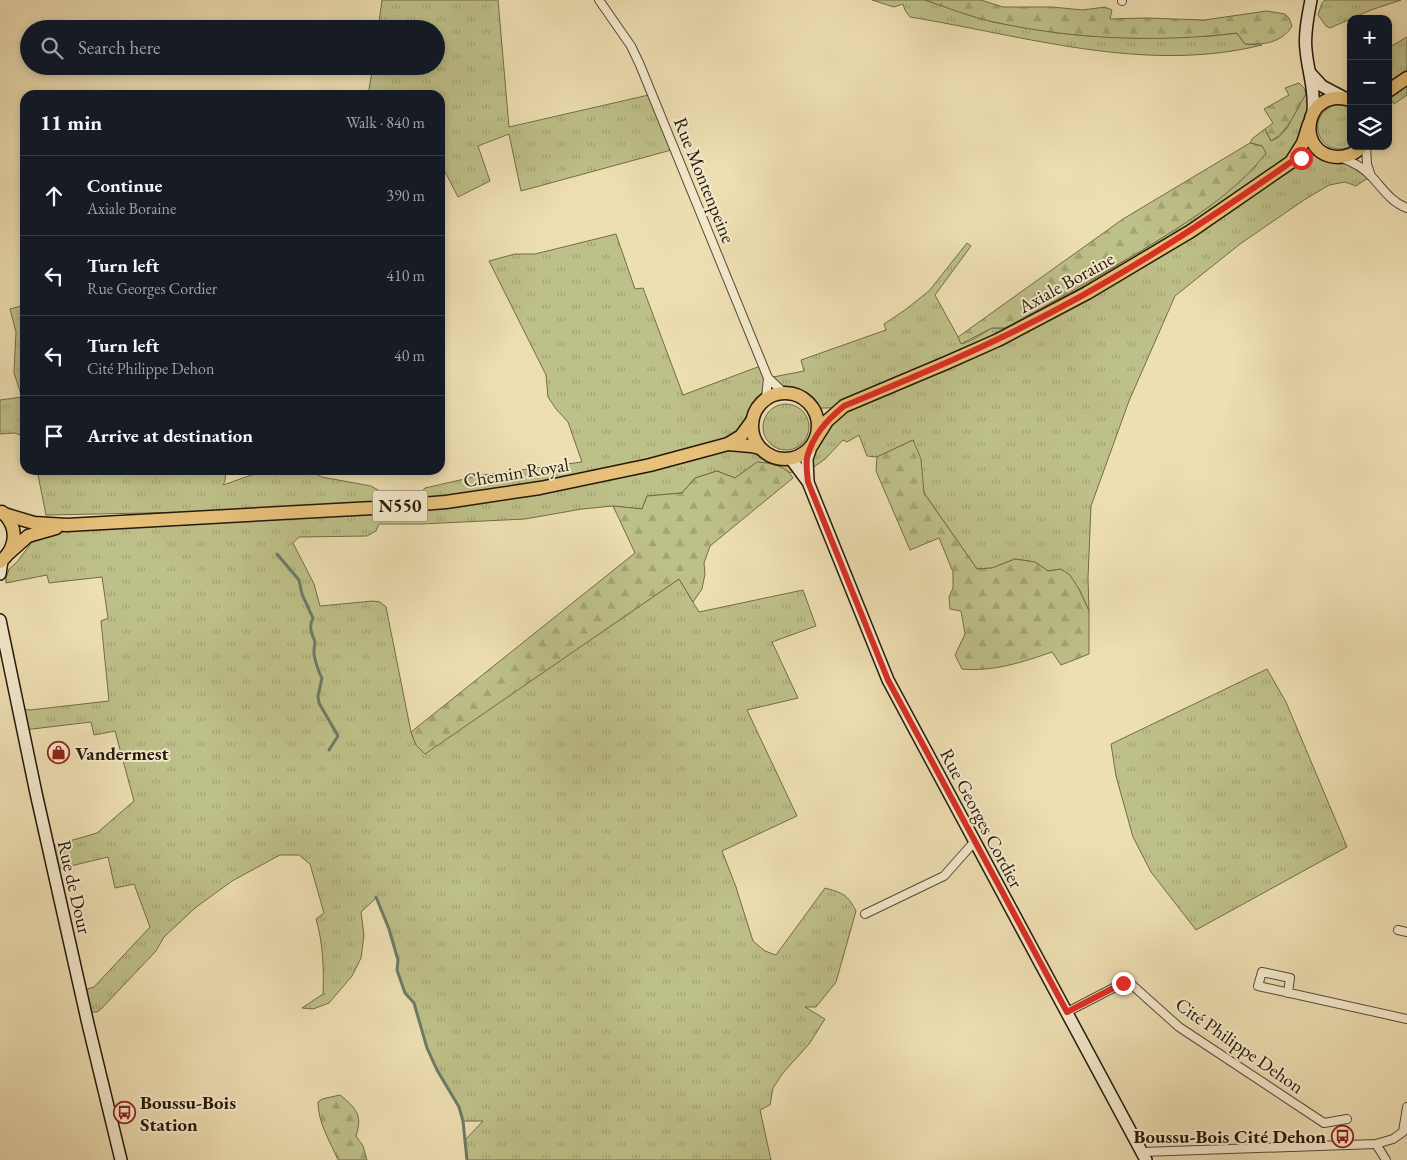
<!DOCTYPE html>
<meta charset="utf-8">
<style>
:root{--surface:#171b24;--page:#242831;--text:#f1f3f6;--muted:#9ea1a6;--line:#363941}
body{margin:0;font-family:"EB Garamond",serif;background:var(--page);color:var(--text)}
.controls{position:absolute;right:15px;top:15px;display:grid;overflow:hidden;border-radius:10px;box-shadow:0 2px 8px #0003}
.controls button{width:45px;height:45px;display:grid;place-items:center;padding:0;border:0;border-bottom:1px solid var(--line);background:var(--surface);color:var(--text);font:25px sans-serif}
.stop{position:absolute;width:15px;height:15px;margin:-11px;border:4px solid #d93025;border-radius:50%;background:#fff}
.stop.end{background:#d93025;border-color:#fff;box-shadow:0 1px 5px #0008}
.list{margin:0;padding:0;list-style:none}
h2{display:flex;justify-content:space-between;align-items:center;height:65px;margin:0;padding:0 20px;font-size:21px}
h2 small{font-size:16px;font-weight:400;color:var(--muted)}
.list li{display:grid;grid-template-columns:32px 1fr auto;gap:15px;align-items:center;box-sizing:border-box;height:80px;padding:0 20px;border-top:1px solid var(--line)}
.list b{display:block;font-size:19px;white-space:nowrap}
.list p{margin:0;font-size:16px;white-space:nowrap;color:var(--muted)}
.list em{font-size:16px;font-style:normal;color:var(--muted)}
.icon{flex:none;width:28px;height:28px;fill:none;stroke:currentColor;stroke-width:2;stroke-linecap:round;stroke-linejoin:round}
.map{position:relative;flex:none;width:1407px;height:1160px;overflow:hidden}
.search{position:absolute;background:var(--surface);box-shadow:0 2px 8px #0003;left:20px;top:20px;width:425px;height:55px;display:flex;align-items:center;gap:12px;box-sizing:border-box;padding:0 18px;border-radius:28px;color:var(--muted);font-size:19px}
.panel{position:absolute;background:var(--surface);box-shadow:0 2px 8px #0003;left:20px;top:90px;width:425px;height:385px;border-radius:15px}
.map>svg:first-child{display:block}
</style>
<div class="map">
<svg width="1407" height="1160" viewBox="0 0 1407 1160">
<defs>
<pattern id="grass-tufts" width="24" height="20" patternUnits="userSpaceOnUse" patternTransform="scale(1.25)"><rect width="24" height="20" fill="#bec089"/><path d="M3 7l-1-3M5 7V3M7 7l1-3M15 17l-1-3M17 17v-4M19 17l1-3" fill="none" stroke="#a3a475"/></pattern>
<pattern id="forest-firs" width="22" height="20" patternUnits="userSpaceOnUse" patternTransform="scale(1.25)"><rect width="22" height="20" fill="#bec089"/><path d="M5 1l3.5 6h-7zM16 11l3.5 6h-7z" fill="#a3a475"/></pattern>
</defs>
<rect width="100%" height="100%" fill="#eedfb3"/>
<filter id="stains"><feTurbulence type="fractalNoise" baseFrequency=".004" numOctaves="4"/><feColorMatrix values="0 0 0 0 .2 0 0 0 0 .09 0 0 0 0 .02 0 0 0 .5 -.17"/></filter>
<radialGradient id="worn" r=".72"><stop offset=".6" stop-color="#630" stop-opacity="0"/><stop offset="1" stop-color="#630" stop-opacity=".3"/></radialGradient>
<!-- grass -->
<g fill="url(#grass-tufts)" stroke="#726c49">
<path d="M382 0H498L509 127 653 94 675 149 521 191 509 134 478 146 490 181 458 197 440 162V95H368L373 66H436V29H378Z"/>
<path d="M872 0H925L993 22 1058 33 1089 36 1134 38 1210 36 1237 33 1245 44 1262 45C1145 74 1026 36 910 17L905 10 903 4 894 7Z"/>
<path d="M1325 0H1401L1371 10 1330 28 1326 26 1318 15 1322 3Z"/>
<path d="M1407 37V95L1394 104 1388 95V48Z"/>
<path d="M1313 83 1314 98 1292 161C1329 148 1340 156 1371 176L1356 186 1345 182 1329 185 1304 200 1240 244 1175 296 1129 401 1091 506 1088 578 1089 611 1079 589 1061 569 1048 571 1035 562 1015 559 992 568 977 569 924 493 913 440 877 457 867 456 859 435 847 442 843 440 825 459 807 472V459L842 407C834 407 819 410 811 406 808 404 806 400 802 398 791 391 776 392 765 399 757 406 757 415 751 422 746 430 736 437 729 444L760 448 774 457 791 459 799 468 790 473C764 456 758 461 735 478L717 471 695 478 682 493 647 496 642 509 613 506 582 509 525 519 421 524H379L376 531 367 536 299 537 293 543 314 584 320 606 373 601 380 602 386 607 411 732 416 745 425 753 679 579 699 612 803 590 816 626 772 642 798 698 747 710 797 816 722 851 736 887 753 941 765 951 776 955 825 888C843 893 847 894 856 911L836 982 816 1007H805L825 1019 809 1044 783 1073 773 1088 770 1105 760 1110 771 1160H467L465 1140 483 1121H463L459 1106 437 1070 427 1048 414 1003 405 993 397 970 398 960 389 929 376 898 361 912 364 935 361 958 352 976 329 1003 313 1009 302 1008 323 994C324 968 323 943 316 919L324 913 310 864 299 855H280L232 881 195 908 164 937 156 951 101 1009 97 1012H86L81 991 94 987 150 927 134 884 115 888 108 857 54 870 49 847 97 833 134 801 115 731 94 735 91 722 24 730 19 709 30 710 109 701 101 621 108 618 102 577 49 583 47 575 6 583V578L9 569 17 562 32 542 45 538V534L66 531 201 524 194 512 46 515 37 470H226L225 481 223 485 266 470H309L322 477 371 486 385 494 420 493 425 488 482 475 582 462 568 422 556 409 548 397 546 375 489 261 515 254H535L616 234 635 289 643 288 683 395 763 365 768 378 804 371 801 360 886 330 884 324 905 310 929 291 967 243 971 246 935 295 962 344 972 340 992 328H1005L1080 288 1178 228 1217 200 1256 166 1262 146 1250 143 1253 138 1265 129 1271 141 1279 137 1287 128 1301 101Z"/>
<path d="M1338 104 1351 107V146C1320 161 1301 114 1338 104Z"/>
<path d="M25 305V437L15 433 0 434V400L22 397 14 373 16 332 10 309Z"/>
<circle cx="786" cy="427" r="23"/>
<path d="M1267 669 1286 702 1347 847 1196 930 1151 872 1133 837 1116 776 1111 744Z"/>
</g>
<!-- forest -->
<g fill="url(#forest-firs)" stroke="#726c49">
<path d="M925 0H981L1003 7H1052L1083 10 1105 7 1112 10 1110 19 1146 18 1204 20 1267 11 1285 14 1289 18 1292 26C1282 43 1263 45 1245 44L1237 33C1158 43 1071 39 994 22 971 17 948 8 925 0Z"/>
<path d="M1299 83 1304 88 1306 94C1295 111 1290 130 1271 141L1265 129 1273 123 1264 109 1289 95 1285 88Z"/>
<path d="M1250 143 1262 146 1266 153C1236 193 1186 223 1144 249 1098 276 1052 303 1005 328H992L961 344 958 337 1123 219Z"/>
<path d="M913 440 921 459 924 493 977 569 992 568 1015 559 1035 562 1048 571 1061 569 1070 575 1079 589 1089 611V654L1061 665 1052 652C1023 662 993 672 962 669L955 655 965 634 961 611 950 609 949 597 953 588V572L939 538 910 550 876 471 877 457Z"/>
<path d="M757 462C770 463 786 465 793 478L710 546 704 563 705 574 702 589 693 602 679 579 425 754 416 745 411 732 635 553 613 506 642 509 647 496 682 493 695 478 717 471 735 478Z"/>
<path d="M340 1095C356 1108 363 1115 356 1136L363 1146 367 1160H338C330 1141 318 1123 318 1102L322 1099Z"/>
</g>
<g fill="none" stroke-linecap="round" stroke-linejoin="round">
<!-- stream -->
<g stroke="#6c7b68" stroke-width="3">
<path d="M277 554 299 580 302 594 313 618C308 628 312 633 315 642 315 645 314 647 314 650 313 656 319 673 322 678L318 696 319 703 338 736 329 750"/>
<path d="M376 897 389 929 398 960 397 970 405 993 414 1003 427 1048 437 1070 459 1107 463 1121 467 1160"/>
</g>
<defs>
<g id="street">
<path d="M599 0 631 46 640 65 768 378 784 393"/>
<path d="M1122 0V1"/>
<path d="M1366 146 1367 164 1371 176"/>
<path d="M1342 158C1353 162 1364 168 1372 177 1383 189 1391 202 1407 208"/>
<path d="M766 399 768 378"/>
<path d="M865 914 944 876 975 841"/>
<path d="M1398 930 1407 932"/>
<path d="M1288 993 1290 978 1262 972 1258 986 1407 1019"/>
<path d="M1067 1012 1123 983 1131 984 1179 1027 1324 1123 1347 1119"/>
<path d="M1376 1144 1386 1160"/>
<path d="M1142 1152 1376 1144 1393 1139 1403 1132 1407 1107"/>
</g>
<g id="secondary">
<path d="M1311 0C1308 16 1304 34 1306 50 1308 73 1315 87 1313 112"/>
<path d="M1311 74 1322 86 1343 97"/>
<path d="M791 459 808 482 888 680 1146 1160"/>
<path d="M808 480 807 459 811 447"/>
<path d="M0 574 2 561"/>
<path d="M0 620 36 793 88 1024 121 1160"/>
</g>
<g id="primary">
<path d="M1388 91 1407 78"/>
<path d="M1351 100C1303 85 1294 156 1338 157 1347 157 1357 153 1362 146"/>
<circle cx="785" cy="426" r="33"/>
<path d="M815 440 827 421 844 406 946 363 998 340 1087 293 1191 231 1291 162 1303 143 1309 124"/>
<path d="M728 444 751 446 760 448"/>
<path d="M4 514 34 523 67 525 373 508 446 502 540 488 650 465 728 444 741 436 752 421"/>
<path d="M9 553 28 536 56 528"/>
<path d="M0 562C17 548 19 527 2 512"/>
</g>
</defs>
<!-- street casing -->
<use href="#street" stroke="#584a34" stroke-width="10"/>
<!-- secondary casing -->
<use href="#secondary" stroke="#261909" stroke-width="14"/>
<!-- primary casing -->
<use href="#primary" stroke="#261909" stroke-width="15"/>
<!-- street -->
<use href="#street" stroke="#f4eace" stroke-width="8"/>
<!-- secondary -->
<use href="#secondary" stroke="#f4eace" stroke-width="11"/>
<!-- primary -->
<use href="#primary" stroke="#e7c07a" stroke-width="12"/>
</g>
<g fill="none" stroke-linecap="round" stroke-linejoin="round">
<!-- route -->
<path stroke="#d93025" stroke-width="6" d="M1123 983 1067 1012 888 680 808 482C807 474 806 465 807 458 812 436 827 420 844 406 895 385 946 364 996 340 1100 291 1197 228 1291 162L1301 158"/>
</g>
<!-- icons -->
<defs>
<symbol id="shop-ring" viewBox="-11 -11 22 22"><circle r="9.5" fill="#f4eace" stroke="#8f2418" stroke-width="1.5"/><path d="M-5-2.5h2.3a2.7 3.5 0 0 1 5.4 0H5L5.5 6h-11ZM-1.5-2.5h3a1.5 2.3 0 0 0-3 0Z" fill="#8f2418"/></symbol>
<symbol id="bus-ring" viewBox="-11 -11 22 22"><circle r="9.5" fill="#f4eace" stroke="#8f2418" stroke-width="1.5"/><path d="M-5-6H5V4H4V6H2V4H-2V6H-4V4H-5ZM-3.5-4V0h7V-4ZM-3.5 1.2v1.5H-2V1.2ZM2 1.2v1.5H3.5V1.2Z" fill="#8f2418"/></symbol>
</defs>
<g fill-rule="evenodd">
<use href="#shop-ring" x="46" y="740" width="25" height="25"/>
<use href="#bus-ring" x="112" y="1100" width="25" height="25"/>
<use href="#bus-ring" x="1330" y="1124" width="25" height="25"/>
</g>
<g text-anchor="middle" stroke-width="4" stroke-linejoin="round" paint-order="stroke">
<!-- shield labels -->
<rect fill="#f4eace" stroke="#645844" stroke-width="1" x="372.5" y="490.5" width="55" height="31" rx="4"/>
<g font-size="18" font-weight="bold" fill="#261909">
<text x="400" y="512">N550</text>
</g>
<!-- street labels -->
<g font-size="19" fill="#261909" stroke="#f4eace">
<text transform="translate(705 180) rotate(68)" y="7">Rue Montenpeine</text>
<text transform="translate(1066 282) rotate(-29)" y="7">Axiale Boraine</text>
<text transform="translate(516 472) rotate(-9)" y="7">Chemin Royal</text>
<text transform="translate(982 818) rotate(62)" y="7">Rue Georges Cordier</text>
<text transform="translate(75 887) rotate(77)" y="7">Rue de Dour</text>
<text transform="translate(1240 1045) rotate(35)" y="7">Cité Philippe Dehon</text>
</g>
<!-- poi labels -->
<g font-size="19" font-weight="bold" fill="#261909" stroke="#f4eace" text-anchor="start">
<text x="75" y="760">Vandermest</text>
<text x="140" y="1109">Boussu-Bois<tspan x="140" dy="22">Station</tspan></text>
<text x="1326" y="1143" text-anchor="end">Boussu-Bois Cité Dehon</text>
</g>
</g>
<rect width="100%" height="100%" filter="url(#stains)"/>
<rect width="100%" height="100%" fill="url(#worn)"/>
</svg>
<div class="controls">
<button>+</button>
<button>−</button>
<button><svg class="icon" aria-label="layers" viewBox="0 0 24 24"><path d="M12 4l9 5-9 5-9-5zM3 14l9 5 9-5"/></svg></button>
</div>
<div class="stop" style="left:1301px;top:158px"></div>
<div class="stop end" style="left:1123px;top:983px"></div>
<div class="search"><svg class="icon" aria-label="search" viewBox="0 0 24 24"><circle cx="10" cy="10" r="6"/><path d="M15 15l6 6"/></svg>Search here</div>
<section class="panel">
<h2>11 min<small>Walk · 840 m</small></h2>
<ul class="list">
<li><svg class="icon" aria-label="ahead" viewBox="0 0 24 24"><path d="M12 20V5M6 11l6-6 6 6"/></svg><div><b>Continue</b><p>Axiale Boraine</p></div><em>390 m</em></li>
<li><svg class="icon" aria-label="left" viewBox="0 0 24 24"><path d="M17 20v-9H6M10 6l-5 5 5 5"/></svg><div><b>Turn left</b><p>Rue Georges Cordier</p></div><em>410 m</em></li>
<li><svg class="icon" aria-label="left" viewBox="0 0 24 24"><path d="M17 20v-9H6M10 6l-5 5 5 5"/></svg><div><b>Turn left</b><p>Cité Philippe Dehon</p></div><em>40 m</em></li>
<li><svg class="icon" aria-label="arrive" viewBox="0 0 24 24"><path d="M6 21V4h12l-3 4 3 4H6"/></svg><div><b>Arrive at destination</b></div></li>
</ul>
</section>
</div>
